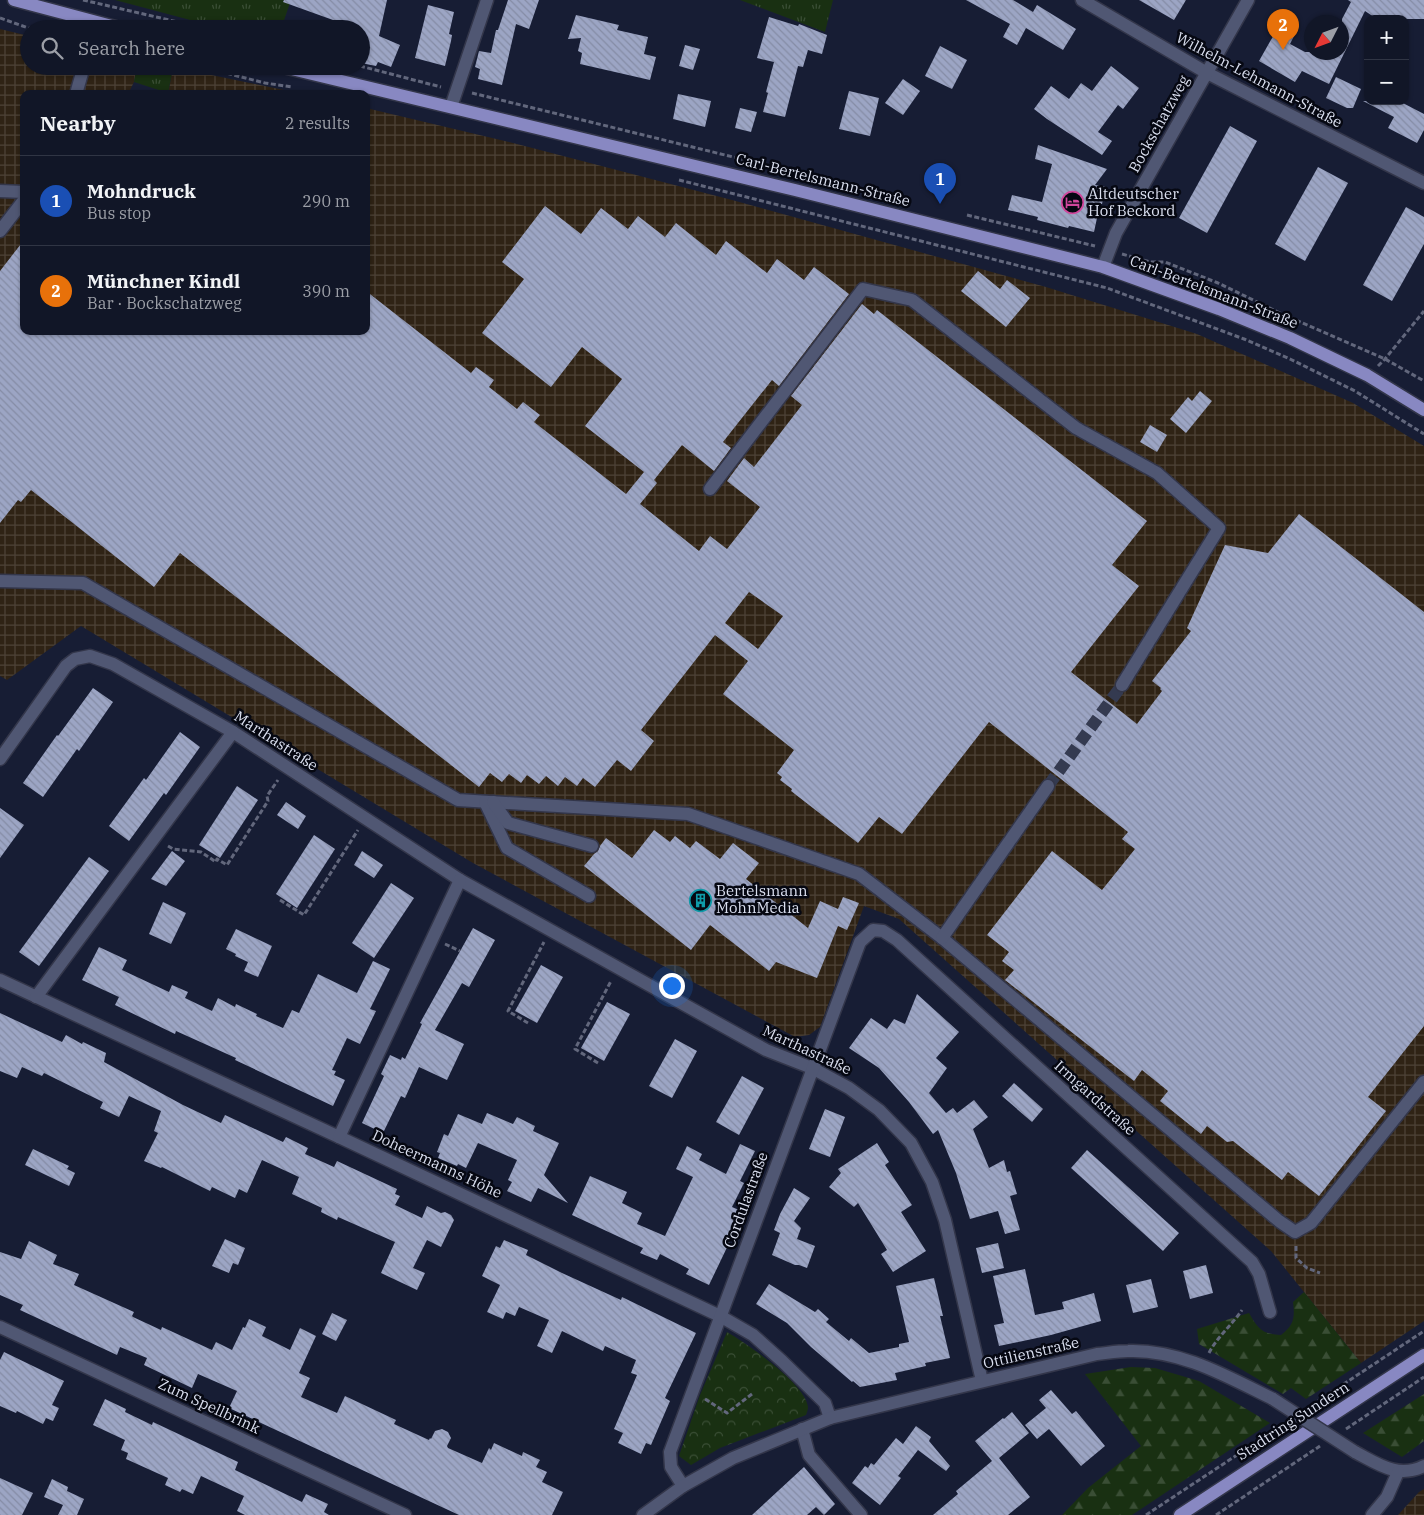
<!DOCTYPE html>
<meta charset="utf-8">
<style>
:root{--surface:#111627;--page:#1e2333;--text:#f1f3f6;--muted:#9c9fa7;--line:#303544;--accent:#7c3aed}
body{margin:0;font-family:"IBM Plex Serif",serif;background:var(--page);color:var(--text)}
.controls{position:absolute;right:15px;top:15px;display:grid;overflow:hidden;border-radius:10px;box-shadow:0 1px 4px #0004}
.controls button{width:45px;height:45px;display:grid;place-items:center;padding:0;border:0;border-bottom:1px solid var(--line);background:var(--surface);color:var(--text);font:25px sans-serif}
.compass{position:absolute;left:1304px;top:15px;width:45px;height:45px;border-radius:50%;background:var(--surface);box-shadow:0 1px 4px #0004;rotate:228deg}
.you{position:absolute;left:671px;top:985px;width:18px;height:18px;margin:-12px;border:4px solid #fff;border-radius:50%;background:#1a73e8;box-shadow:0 0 0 8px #1a73e833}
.badge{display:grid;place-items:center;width:32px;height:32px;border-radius:50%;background:var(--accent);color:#fff;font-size:16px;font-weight:700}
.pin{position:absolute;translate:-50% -41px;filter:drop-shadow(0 1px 2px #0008)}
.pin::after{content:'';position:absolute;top:26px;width:18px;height:15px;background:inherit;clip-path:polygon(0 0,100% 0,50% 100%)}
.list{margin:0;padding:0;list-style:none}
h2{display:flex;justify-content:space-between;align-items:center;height:65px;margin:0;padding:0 20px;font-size:21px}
h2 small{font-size:16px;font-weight:400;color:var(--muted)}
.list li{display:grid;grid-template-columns:32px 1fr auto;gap:15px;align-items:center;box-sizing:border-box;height:90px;padding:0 20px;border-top:1px solid var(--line)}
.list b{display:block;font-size:19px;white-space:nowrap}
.list p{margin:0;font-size:16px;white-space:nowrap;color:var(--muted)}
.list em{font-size:16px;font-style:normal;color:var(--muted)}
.icon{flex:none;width:28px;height:28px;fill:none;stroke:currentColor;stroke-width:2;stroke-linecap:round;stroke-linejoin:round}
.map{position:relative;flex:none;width:1424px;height:1515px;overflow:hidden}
.search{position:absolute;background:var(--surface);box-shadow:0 1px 4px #0004;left:20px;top:20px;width:350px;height:55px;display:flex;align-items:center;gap:12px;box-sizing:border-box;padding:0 18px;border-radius:28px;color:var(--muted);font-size:19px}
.panel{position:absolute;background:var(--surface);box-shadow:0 1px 4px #0004;left:20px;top:90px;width:350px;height:245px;border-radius:10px}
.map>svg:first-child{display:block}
</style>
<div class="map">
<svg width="1424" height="1515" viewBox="0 0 1424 1515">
<defs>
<pattern id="industrial-grid" width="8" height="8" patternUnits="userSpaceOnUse" patternTransform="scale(1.25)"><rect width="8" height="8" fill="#2f2315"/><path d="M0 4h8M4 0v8" fill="none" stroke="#4d4237"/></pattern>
<pattern id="grass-tufts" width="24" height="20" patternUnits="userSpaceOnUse" patternTransform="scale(1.25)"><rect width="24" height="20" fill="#193012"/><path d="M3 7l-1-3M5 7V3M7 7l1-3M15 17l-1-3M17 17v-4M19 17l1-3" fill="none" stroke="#3a4e35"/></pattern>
<pattern id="forest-firs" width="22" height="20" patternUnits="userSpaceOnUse" patternTransform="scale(1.25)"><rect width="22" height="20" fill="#193012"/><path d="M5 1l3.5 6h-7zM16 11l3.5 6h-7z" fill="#3a4e35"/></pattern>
<pattern id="park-crowns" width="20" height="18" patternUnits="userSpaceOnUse" patternTransform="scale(1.25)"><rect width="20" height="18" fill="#193012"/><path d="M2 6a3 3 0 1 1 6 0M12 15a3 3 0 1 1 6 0" fill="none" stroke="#3a4e35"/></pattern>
<pattern id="building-back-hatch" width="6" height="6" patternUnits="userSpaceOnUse" patternTransform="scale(1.25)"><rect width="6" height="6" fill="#9ca5c4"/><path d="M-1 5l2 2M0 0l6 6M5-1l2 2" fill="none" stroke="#858ca5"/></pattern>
</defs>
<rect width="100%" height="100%" fill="#171d34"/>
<!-- industrial -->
<g fill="url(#industrial-grid)">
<path d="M0 29 29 36V66H137L134 82 128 94H24V331H366V108L517 144 732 200 1046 287 1197 334 1353 403 1424 446V1321L1361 1363 1271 1251 899 919 864 906 820 1027 809 1035 795 1037 473 863 81 626 7 680 0 676Z"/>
<path d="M173 67 303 94H168Z"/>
<path d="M1424 1489V1515H1398L1419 1492Z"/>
</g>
<!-- grass -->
<g fill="url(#grass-tufts)">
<path d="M115 0H291L281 29H224Z"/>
<path d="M740 0H833L825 32Z"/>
<path d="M137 66 173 67 168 93 134 82Z"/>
</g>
<!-- forest -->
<g fill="url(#forest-firs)">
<path d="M1304 1292 1361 1363 1306 1399 1291 1388 1283 1394 1199 1344 1197 1329 1249 1313C1258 1329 1262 1334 1281 1335 1294 1325 1295 1318 1293 1302Z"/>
<path d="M1131 1367 1155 1368 1199 1381 1270 1423 1132 1515H1062L1088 1488 1141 1446 1085 1374Z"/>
<path d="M1424 1394V1441L1402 1457 1363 1433Z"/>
</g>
<!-- park -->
<path fill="url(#park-crowns)" d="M727 1332C746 1343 806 1384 808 1407 808 1410 807 1412 806 1415L720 1448 691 1465 679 1456 700 1395Z"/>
<!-- building -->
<g fill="url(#building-back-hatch)" fill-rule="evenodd">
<path d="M284 0H387L379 36 400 45 391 67 378 62 376 66 361 63V29H358L283 2Z"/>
<path d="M508 0H539L529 29 516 24 502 85 478 79 480 69 475 67 479 51 491 53 496 30H498Z"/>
<path d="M966 0H1013L1033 12 1037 5 1076 29 1063 50 1026 28 1017 45 1003 37 1010 24Z"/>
<path d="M1139 0H1186L1174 20Z"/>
<path d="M1348 0H1424V19H1377L1365 11 1329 84 1302 71 1295 82 1259 61 1284 17 1299 26 1290 44 1305 52H1342V19L1351 2Z"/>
<path d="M428 5 454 12 449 34 452 35 451 41 445 66 415 58Z"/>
<path d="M576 15 619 25 617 30 648 37 644 54 656 57 650 80 580 64 582 53 578 51 581 38 568 39Z"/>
<path d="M769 17 798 26 799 24 827 35 822 54 808 50 803 67 798 66 785 117 763 112 768 93 766 92 774 62 757 58Z"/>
<path d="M685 45 700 49 693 70 679 66Z"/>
<path d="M940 46 967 60 952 89 925 76Z"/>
<path d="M1111 66 1139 88 1123 109 1118 105 1098 132 1112 141 1102 155 1047 119 1034 109 1051 86 1069 99 1081 83 1092 91Z"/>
<path d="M1336 77 1361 89 1353 108H1347L1326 98Z"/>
<path d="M903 79 920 91 903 115 885 103Z"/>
<path d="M849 91 879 98 870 136 839 129Z"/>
<path d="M678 94 711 101 705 127 673 119Z"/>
<path d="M1363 101H1399L1424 114V130L1417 143 1388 128 1394 117Z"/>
<path d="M740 108 757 112 751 132 735 128Z"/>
<path d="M1230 126 1257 141 1207 233 1179 218Z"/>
<path d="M1038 145 1107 169 1095 185 1106 187 1102 204H1100L1094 232 1069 226 1068 228 1037 220 1038 217 1008 210 1012 195 1042 202 1052 164 1035 159Z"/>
<path d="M1318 167 1348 183 1305 261 1275 244Z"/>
<path d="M545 206 581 234 601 208 628 229 638 216 665 237 676 223 716 255 726 241 767 273 777 259 804 280 814 267 849 294 779 386 772 380 723 442 731 448 714 471 682 445 654 480 657 483 640 504 699 551 710 536 727 549 760 507 727 481 744 458 754 467 802 405 791 396 862 304 874 314 877 310 1147 521 1112 565 1139 586 1071 672 1137 724 1162 691 1160 689 1161 688 1152 681 1191 631 1187 628 1225 545 1268 553 1299 514 1424 612V1026L1368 1097 1386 1111 1319 1196 1288 1172 1282 1180 1233 1141 1227 1142 1207 1126 1201 1134 1160 1101 1168 1091 1142 1070 1134 1081 1005 980 1014 970 1002 961 1009 952 987 935 1052 851 1102 890 1135 849 1122 839 1128 832 989 722 902 834 879 817 858 843 791 791 792 789 780 780 782 777 777 773 794 750 723 694 748 661 715 635 641 730 654 741 631 771 617 760 595 787 583 778 577 786 565 777 558 786 546 776 539 784 527 775 521 783 509 774 502 782 490 773 479 787 180 553 154 587 31 490 21 502 18 500 0 523V271L24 240V331H366V291L471 373 476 367 494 380 489 387 517 409 523 402 540 415 534 422 626 494 644 472 585 426 622 379 582 347 551 387 482 333 524 279 502 262ZM749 592 783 616 758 649 725 623Z"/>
<path d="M1406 207 1424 217V244L1392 301 1363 285Z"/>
<path d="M978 271 1000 289 1007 280 1030 298 1006 327 961 291Z"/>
<path d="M1200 391 1212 401 1186 433 1170 419 1188 397 1192 401Z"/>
<path d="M1150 425 1167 435 1157 452 1140 442Z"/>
<path d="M93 688 113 702 79 751 77 749 43 797 23 783 57 735 58 736Z"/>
<path d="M180 732 200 747 166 795 164 793 129 841 109 826 144 778 146 780Z"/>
<path d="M237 786 258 800 220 858 199 845Z"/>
<path d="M286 802 306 816 298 829 277 815Z"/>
<path d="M0 808 24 825 0 858Z"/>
<path d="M654 830 670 842 675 836 690 848 696 841 720 859 733 843 759 863 746 879 808 928 820 901 838 909 843 897 859 903 847 930 838 926 817 978 776 962 769 971 710 925 691 950 584 866 594 854 598 851 600 846 606 838 632 858Z"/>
<path d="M314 835 335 849 297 908 276 894Z"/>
<path d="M172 851 185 861 166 886 151 879Z"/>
<path d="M362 851 383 865 374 878 354 865Z"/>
<path d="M89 857 109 871 39 966 19 952Z"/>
<path d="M391 883 414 898 374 958 352 943Z"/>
<path d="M163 902 186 913 171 944 149 934Z"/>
<path d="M473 928 495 940 469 987 462 983 435 1030 464 1044 447 1080 419 1067 405 1098 401 1096 383 1133 362 1123 384 1076 381 1074 390 1055 401 1060 402 1057 405 1059 422 1024 420 1023Z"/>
<path d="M236 929 272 946 258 977 244 971 248 962 235 956 236 954 226 949Z"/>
<path d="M99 947 127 960 122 970 169 992 172 985 188 992 185 998 212 1011 218 998 235 1007 236 1004 257 1014 256 1016 283 1028 292 1010 299 1013 318 974 357 993 373 961 390 969 370 1009 376 1011 360 1044 347 1038 332 1070 336 1071 334 1075 345 1080 333 1106 235 1060 236 1058 176 1031 175 1034 115 1005 119 997 82 980Z"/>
<path d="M541 965 563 977 537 1023 515 1011Z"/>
<path d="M917 994 959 1032 936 1058 947 1068 929 1093 946 1113 953 1108 957 1113 974 1100 988 1117 973 1129 989 1168 1004 1160 1007 1172 1010 1171 1017 1194 1010 1196 1020 1230 1005 1234 998 1211 970 1219 956 1173 938 1130 933 1134 909 1102 879 1068 849 1048 871 1018 887 1029 894 1019 905 1024Z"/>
<path d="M607 1002 630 1014 604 1061 581 1048Z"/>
<path d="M0 1013 62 1042 66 1035 82 1044 83 1042 106 1053 104 1062 183 1105 221 1123 225 1115 283 1142 286 1137 308 1148 305 1154 334 1167 337 1161 397 1189 395 1194 400 1196 395 1205 422 1218 427 1206 441 1213 445 1212 451 1215 454 1220 441 1247 427 1240 413 1268 425 1273 417 1290 381 1273 395 1242 338 1217 337 1220 321 1212 322 1208 292 1194 299 1177 262 1160 247 1193 239 1189 235 1198 212 1187 210 1191 162 1167 161 1168 144 1161 158 1133 154 1131 161 1111 129 1096 119 1117 100 1108 103 1102 44 1073 42 1076 22 1067 17 1078 0 1071Z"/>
<path d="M675 1039 697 1051 672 1098 649 1086Z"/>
<path d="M742 1076 764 1088 739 1135 716 1122Z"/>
<path d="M1014 1083 1043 1109 1032 1122 1002 1096Z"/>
<path d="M825 1109 845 1117 830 1157 809 1149Z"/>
<path d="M487 1113 513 1124 517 1117 535 1126 533 1131 559 1143 544 1175 568 1203 538 1188 531 1202 507 1191 512 1182 508 1180 517 1160 478 1143 466 1168 458 1164 457 1166 438 1158 440 1153 437 1152 444 1134 448 1136 458 1114 482 1124Z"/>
<path d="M877 1143 889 1162 885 1165 912 1205 901 1212 926 1251 893 1272 881 1254 887 1250 858 1203 854 1207 829 1187 841 1173 838 1169Z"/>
<path d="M740 1144 755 1151 740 1181 744 1183 732 1207 744 1212 709 1285 686 1274 689 1269 660 1254 657 1260 640 1253 643 1248 572 1215 590 1176 627 1192 622 1203 642 1213 637 1224 665 1236 693 1177 676 1169 687 1146 702 1154 699 1160 726 1174Z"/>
<path d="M33 1149 69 1166 67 1169 75 1173 69 1186 25 1165Z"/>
<path d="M1087 1150 1179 1233 1163 1251 1071 1168Z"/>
<path d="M794 1188 810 1198 794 1221 801 1228 797 1239 815 1246 807 1268 799 1265H795L772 1255 780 1233 774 1230 780 1214Z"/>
<path d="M225 1239 245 1248 238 1265 233 1263 229 1273 212 1266Z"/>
<path d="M504 1240 528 1250 526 1255 562 1273 621 1300 622 1297 696 1333 665 1398 670 1401 651 1445 646 1443 641 1454 618 1443 623 1433 614 1429 637 1375 631 1373 636 1360 605 1346 603 1351 562 1331 552 1353 537 1346 549 1320 519 1307 515 1316 506 1312 503 1319 487 1312 500 1285 482 1276 496 1246 500 1248Z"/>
<path d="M29 1241 57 1255 53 1264 79 1274 74 1285 134 1312 132 1316 133 1317 161 1330 162 1327 212 1350 216 1342 232 1350 243 1327 245 1328 249 1319 266 1327 262 1336 290 1350 300 1328 316 1336 299 1373 310 1378 301 1397 337 1413 345 1396 396 1420 394 1424 429 1440 430 1438 431 1439 435 1431 442 1429 448 1432 451 1438 447 1446 448 1448 482 1463 489 1448 491 1450 494 1443 522 1456 523 1452 540 1460 536 1467 547 1472 542 1482 563 1492 552 1515H459L229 1408 237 1391 198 1374 192 1388 144 1365 147 1358 120 1347 117 1355 20 1310 23 1305 0 1295V1252L21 1259Z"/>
<path d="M998 1243 1004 1268 982 1273 976 1248Z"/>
<path d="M1206 1265 1213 1293 1190 1299 1183 1271Z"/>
<path d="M1025 1269 1035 1315 1064 1309 1062 1302 1094 1293 1101 1321 1051 1335 999 1346 994 1325 1004 1323 993 1276Z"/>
<path d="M934 1278 943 1316H940L950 1358 925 1363 926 1366 895 1373 897 1380 860 1387 853 1381 852 1382 811 1347 787 1323 756 1304 769 1284 815 1312 818 1309 829 1319 826 1322 849 1341 851 1338 869 1353 899 1347V1344L909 1342 896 1286Z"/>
<path d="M1151 1279 1158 1307 1133 1313 1126 1285Z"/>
<path d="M332 1313 347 1320 336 1341 322 1334Z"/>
<path d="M4 1352 64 1381 52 1405 59 1408 53 1421 46 1418 43 1424 17 1411 16 1413 0 1406V1360Z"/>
<path d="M1051 1390 1072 1414 1076 1411 1105 1446 1081 1466 1049 1429 1037 1439 1025 1425 1046 1408 1039 1400Z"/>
<path d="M105 1399 126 1409 125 1412 152 1425 153 1422 238 1462 235 1470 302 1502 306 1494 328 1504 324 1512 329 1515H245L237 1511 244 1496 201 1476 193 1494 182 1489 180 1492 165 1485 168 1478 126 1459 128 1453 121 1450 125 1440 93 1425Z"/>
<path d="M1012 1412 1029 1433 999 1458 1030 1497 1008 1515H933L958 1494 956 1491 992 1461 975 1441 1003 1418 1004 1419Z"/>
<path d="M916 1426 931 1437 929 1441 950 1466 946 1471 918 1450 898 1476 901 1478 880 1505 852 1483 865 1466 868 1468 871 1463 874 1465 896 1438 903 1444Z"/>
<path d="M804 1467 835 1504 824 1515 816 1507 807 1515H752Z"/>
<path d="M0 1478 33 1493 22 1515H0Z"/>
<path d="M52 1479 68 1487 67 1491 84 1499 77 1515H58L63 1505 44 1497Z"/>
</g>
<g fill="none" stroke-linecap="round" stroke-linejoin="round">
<!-- minor-tunnel -->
<path stroke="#343a50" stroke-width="12" stroke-dasharray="12 6" stroke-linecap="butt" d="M1048 786 1122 685"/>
<defs>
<g id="minor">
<path d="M1082 0 1207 73 1424 183"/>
<path d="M76 94 84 66"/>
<path d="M451 107 487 0"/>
<path d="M0 191 24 192"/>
<path d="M0 231 24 200"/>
<path d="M1103 267 1116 233 1248 0"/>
<path d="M710 489 863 289 912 300 1076 428 1157 473 1219 528 1122 685"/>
<path d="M0 581 83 583 458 800 688 814 859 874 942 938 1279 1221 1295 1232 1311 1223 1424 1082"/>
<path d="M0 759 66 666 75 659 90 656 113 664 233 732 460 880 766 1050 812 1068 849 1088 879 1110 911 1143 932 1182 945 1220 982 1381"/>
<path d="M485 802 507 848 589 896"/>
<path d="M493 802 508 823 592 846"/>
<path d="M942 938 1048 786"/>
<path d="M0 980 339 1137 720 1316 753 1335 782 1361 825 1403 830 1418"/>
<path d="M36 997 233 732"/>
<path d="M339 1137 460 880"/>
<path d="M0 1327 405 1515"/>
<path d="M802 1429 809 1455 861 1515"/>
<path d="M1355 1452C1378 1464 1398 1479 1424 1466"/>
<path d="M683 1486 671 1467 670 1452 860 942 873 930 883 931 897 940 1252 1262 1259 1274 1270 1312"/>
<path d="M643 1515 683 1486 733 1458 830 1418 1097 1354C1107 1353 1118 1351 1128 1351 1180 1349 1228 1377 1273 1399"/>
<path d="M1372 1515 1387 1497 1398 1472"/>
</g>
<g id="major">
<path d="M14 0 123 29"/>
<path d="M279 66 795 190 1103 267 1219 309 1290 338 1367 375 1424 410"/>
<path d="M1180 1515 1424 1355"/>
</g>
</defs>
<!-- minor casing -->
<use href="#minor" stroke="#33364a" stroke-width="15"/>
<!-- major casing -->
<use href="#major" stroke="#33364a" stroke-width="15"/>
<!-- path -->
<g stroke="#62677c" stroke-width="3" stroke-dasharray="5 2.5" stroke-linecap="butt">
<path d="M83 0 208 29"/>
<path d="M0 18 31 29"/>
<path d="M198 66 265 83 292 87"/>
<path d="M360 66 441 87"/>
<path d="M472 93 774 167"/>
<path d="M679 180 1107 288 1244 339 1290 359 1355 391 1424 434"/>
<path d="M967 215 1095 246"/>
<path d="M1122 254 1150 262H1165L1218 283 1280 313 1385 359 1424 381"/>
<path d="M1254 305 1267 309"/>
<path d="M1378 366 1385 359 1424 311"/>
<path d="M168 846 173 849 201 852 216 862 217 859 227 865 268 801 267 796 278 780"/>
<path d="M280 900 304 915 358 830"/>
<path d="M445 944 460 951"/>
<path d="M528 1023 508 1011 544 942"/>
<path d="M598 1063 575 1049 611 981"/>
<path d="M1296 1246V1258L1307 1268 1320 1273"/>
<path d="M1209 1353C1217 1337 1232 1325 1242 1310"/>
<path d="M705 1399 727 1413 752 1394"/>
<path d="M1312 1405 1424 1331"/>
<path d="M1346 1429 1424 1377"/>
<path d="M1146 1515 1284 1424"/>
<path d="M1216 1515 1320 1446"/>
</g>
<!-- minor -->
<use href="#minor" stroke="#505773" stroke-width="12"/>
<!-- major -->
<use href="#major" stroke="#8888c2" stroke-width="12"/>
<defs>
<path id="minor-bridge" d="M1273 1399 1355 1452"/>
</defs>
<!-- minor-bridge casing -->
<use href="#minor-bridge" stroke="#33364a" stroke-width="15" stroke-linecap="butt"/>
<!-- minor-bridge -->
<use href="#minor-bridge" stroke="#505773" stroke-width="12"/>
</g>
<!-- icons -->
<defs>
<symbol id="hotel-ring" viewBox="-11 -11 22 22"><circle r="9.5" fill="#060812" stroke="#d1479c" stroke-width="1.5"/><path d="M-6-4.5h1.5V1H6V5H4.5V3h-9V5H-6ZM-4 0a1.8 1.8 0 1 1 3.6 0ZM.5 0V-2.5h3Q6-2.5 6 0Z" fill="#d1479c"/></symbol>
<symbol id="building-ring" viewBox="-11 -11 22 22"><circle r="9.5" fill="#060812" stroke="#0f9aa8" stroke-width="1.5"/><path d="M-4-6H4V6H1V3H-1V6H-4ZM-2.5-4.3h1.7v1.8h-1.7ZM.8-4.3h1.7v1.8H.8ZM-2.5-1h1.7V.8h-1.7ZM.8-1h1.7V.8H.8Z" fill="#0f9aa8"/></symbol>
</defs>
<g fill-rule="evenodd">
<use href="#hotel-ring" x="1060" y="190" width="25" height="25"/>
<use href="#building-ring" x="688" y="888" width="25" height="25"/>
</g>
<g text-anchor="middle" stroke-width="5" stroke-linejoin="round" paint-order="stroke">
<!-- street labels -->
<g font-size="15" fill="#dadfef" stroke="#060812">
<text transform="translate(1259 80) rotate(28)" y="5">Wilhelm-Lehmann-Straße</text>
<text transform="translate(1159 124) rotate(-61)" y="5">Bockschatzweg</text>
<text transform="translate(823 180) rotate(14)" y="5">Carl-Bertelsmann-Straße</text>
<text transform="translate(1214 292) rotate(21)" y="5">Carl-Bertelsmann-Straße</text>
<text transform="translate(276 741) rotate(33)" y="5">Marthastraße</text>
<text transform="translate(807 1050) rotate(25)" y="5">Marthastraße</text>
<text transform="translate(1095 1098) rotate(42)" y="5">Irmgardstraße</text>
<text transform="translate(437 1164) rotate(25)" y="5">Doheermanns Höhe</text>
<text transform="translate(746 1200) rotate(-70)" y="5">Cordulastraße</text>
<text transform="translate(1031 1353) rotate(-13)" y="5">Ottilienstraße</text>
<text transform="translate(209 1406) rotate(25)" y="5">Zum Spellbrink</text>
<text transform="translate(1293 1421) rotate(-33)" y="5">Stadtring Sundern</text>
</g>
<!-- poi labels -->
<g font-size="15" fill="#dadfef" stroke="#060812" text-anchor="start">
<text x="1088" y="199">Altdeutscher<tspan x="1088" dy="17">Hof Beckord</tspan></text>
<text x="716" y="896">Bertelsmann<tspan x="716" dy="17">MohnMedia</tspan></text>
</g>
</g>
</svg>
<div class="controls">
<button>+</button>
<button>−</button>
</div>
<svg class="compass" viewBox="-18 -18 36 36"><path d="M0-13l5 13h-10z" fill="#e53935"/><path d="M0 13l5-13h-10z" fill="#9c9fa7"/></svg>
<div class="you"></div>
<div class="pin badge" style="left:940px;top:204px;background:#1a4fb4">1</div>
<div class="pin badge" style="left:1283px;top:50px;background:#e8710a">2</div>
<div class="search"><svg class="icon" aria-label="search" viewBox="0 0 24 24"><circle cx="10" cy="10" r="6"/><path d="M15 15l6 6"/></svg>Search here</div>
<section class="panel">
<h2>Nearby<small>2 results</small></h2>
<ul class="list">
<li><span class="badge" style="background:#1a4fb4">1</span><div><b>Mohndruck</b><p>Bus stop</p></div><em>290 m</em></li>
<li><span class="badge" style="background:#e8710a">2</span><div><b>Münchner Kindl</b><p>Bar · Bockschatzweg</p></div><em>390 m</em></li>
</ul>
</section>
</div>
